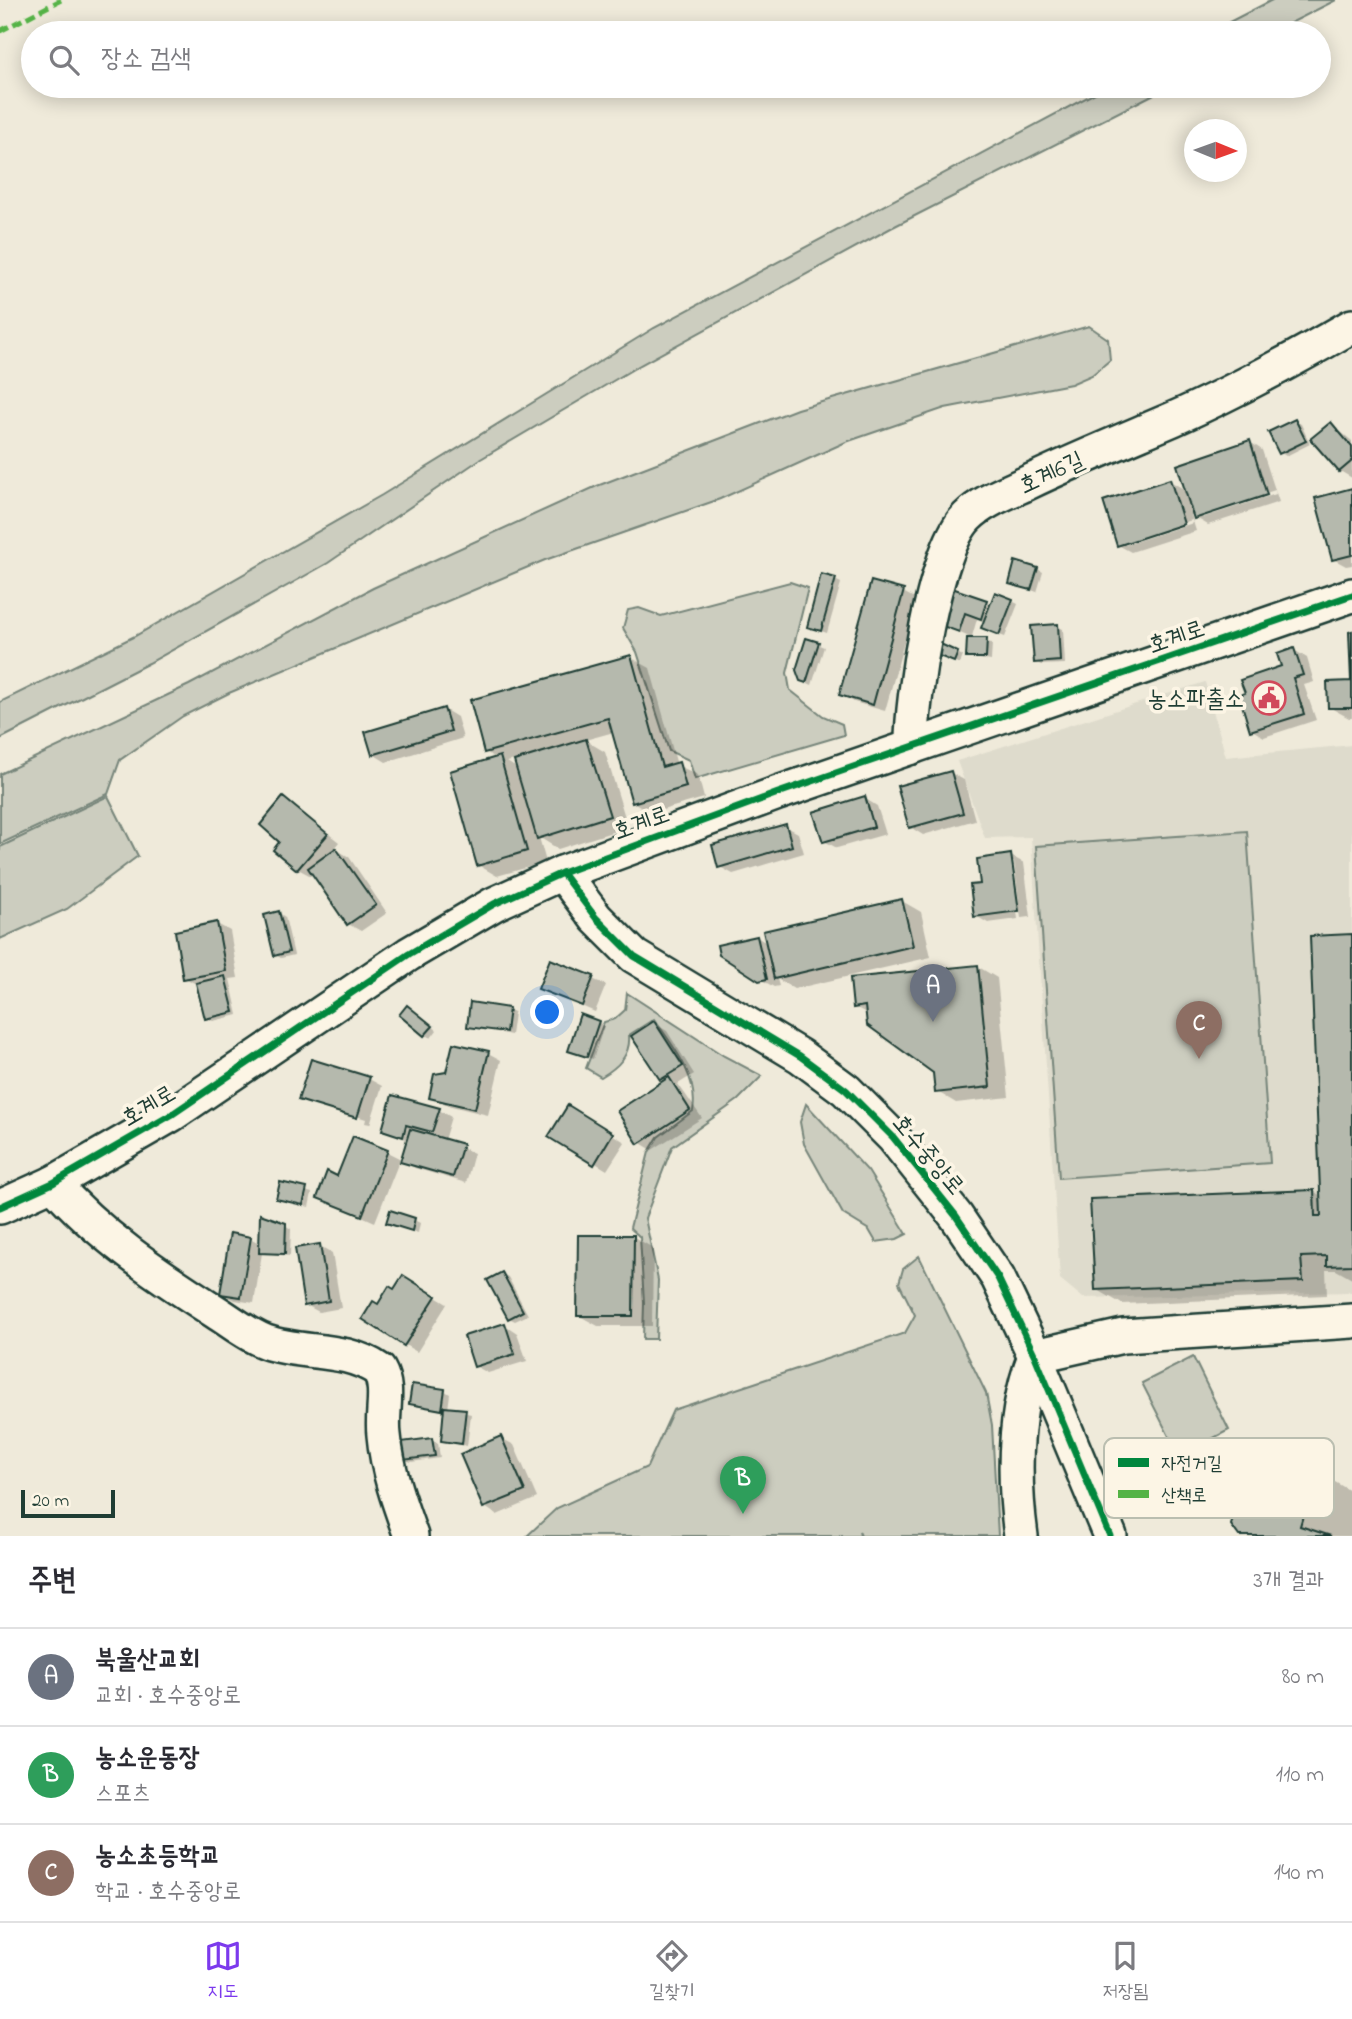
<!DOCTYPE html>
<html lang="ko">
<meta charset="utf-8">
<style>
:root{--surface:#fff;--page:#f7f7f7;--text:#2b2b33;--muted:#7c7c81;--line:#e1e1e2;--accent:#7c3aed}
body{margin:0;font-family:"Indie Flower","Poor Story",sans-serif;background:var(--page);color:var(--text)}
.compass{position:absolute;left:1184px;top:119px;width:63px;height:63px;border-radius:50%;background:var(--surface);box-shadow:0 4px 18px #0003;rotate:91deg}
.scale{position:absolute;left:21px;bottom:18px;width:94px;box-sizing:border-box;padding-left:7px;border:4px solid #1f3d34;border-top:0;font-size:19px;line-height:24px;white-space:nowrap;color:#1f3d34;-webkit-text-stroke:5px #fcf5e5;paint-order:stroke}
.you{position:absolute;left:548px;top:1013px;width:24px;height:24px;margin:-18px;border:5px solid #fff;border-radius:50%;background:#1a73e8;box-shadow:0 0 0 10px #1a73e833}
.badge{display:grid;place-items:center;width:46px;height:46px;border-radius:50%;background:var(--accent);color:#fff;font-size:23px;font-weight:700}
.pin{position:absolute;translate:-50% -58px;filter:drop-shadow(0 2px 4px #0008)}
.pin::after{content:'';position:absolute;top:37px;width:24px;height:21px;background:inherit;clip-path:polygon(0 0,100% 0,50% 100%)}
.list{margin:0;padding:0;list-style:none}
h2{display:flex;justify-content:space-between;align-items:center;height:91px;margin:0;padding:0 28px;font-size:30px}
h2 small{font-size:23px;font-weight:400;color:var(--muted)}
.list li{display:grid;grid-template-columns:46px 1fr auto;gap:21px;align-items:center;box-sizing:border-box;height:98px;padding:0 28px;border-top:2px solid var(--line)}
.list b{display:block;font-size:26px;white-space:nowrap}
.list p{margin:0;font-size:23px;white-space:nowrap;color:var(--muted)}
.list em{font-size:23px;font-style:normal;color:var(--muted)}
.icon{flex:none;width:38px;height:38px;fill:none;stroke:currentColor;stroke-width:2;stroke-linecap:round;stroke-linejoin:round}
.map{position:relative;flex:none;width:1352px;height:1536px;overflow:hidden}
.search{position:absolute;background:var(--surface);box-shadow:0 4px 18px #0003;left:21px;right:21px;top:21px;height:77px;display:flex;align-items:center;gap:18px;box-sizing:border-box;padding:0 24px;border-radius:38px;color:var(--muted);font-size:26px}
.sheet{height:385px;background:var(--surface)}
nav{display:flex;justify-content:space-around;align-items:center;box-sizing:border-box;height:98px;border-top:2px solid var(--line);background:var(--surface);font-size:19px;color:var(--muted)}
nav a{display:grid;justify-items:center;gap:4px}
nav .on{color:var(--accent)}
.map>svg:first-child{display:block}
</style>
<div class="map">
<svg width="1352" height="1536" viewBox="0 0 1352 1536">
<rect width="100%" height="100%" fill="#efeada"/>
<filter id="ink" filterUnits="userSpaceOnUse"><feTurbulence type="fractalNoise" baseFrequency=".0143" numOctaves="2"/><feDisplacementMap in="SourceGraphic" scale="14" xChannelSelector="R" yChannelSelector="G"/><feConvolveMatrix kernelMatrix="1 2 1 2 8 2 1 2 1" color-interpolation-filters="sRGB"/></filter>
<g filter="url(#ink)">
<!-- built -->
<path fill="#dedbcc" d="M1205 682 1226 757 1352 745V1292L1083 1298 1060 1279 1031 837 985 838 957 761Z"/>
<!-- green -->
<g fill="#cccdbf" stroke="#76857a" stroke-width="2">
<path d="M1272 0H1336L1271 33H1208Z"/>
<path d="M1108 86H1170L891 228 640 365 479 460 328 563 149 663 0 739V702L135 636 382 495 654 328Z"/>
<path d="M1089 326 1108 339 1110 360 1092 375 1071 384 945 408 846 442 720 499 545 560 229 693 183 716 120 760 108 794 0 844V774L189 685 373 588 597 486 797 409Z"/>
<path d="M790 582 808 588 787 673 790 690 823 716 842 724 844 735 695 779 689 760 669 751 637 652 623 628 628 610 639 608 661 616Z"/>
<path d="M108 796 138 856 67 909 0 939V847Z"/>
<path d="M1247 831 1270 1163 1059 1178 1036 846Z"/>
<path d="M627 993 724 1056 762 1076 738 1100 672 1147 645 1218 658 1280 656 1339H643L644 1303 640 1237 630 1228 649 1152 658 1137 693 1111C699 1077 672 1045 654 1019L629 1035C631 1055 618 1067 601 1077L586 1068 604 1022 615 1019 625 1010Z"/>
<path d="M806 1104 868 1171 907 1234 897 1239 876 1242 869 1230 843 1214 804 1144 800 1122Z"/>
<path d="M919 1256 986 1393 992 1425 998 1536H861L859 1531 860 1536H527L557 1508 647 1467 673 1410 905 1333 915 1315 899 1283 903 1269Z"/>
<path d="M1193 1357 1229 1430 1179 1456 1142 1383Z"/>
</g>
<!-- shadow -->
<g fill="#0003" fill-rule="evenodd">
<path d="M1295 421 1301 424 1310 444 1286 456 1281 453Z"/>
<path d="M1331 424 1352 441V478L1340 471Z"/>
<path d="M1250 442 1262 450 1279 502 1208 525 1191 515 1196 531 1131 552 1118 545 1170 481 1187 491ZM1275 490 1276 494 1202 518V514ZM1192 520 1193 523 1125 545V541Z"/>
<path d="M1352 490V565L1346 566 1333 559Z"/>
<path d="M1037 569 1043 572 1037 592 1011 583Z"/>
<path d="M835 580 841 583 827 633 815 629Z"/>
<path d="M950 589 992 605 1012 601 1018 604 1005 637 989 631 985 622 977 619 971 640 992 643 991 661 968 657 969 637 939 623Z"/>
<path d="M903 592 916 599 885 711 854 702 841 694Z"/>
<path d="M1057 626 1063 629 1065 664 1041 665 1036 662Z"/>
<path d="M807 640 824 647 812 685 801 680Z"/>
<path d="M1294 650 1307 658 1314 682 1304 685 1316 720 1264 737 1252 730Z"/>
<path d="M957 653 963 656 960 664 937 654Z"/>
<path d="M630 657 650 668 677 765 698 775 704 798 652 813 633 802 614 732 585 740 605 752 628 827 558 849 539 837 546 862 497 876 478 865 498 759 485 752ZM515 760 518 769 507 762Z"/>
<path d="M1352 683V718H1349L1329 707Z"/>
<path d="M444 709 457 717 463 738 386 762 373 754Z"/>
<path d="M951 773 964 780 975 820 923 835 910 827Z"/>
<path d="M864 798 877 806 886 834 837 848 824 841Z"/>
<path d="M284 799 339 842 334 848 349 857 387 913 361 931 348 924 313 873 311 876 298 869 275 850 282 842Z"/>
<path d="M785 826 798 833 804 853 733 874 720 867Z"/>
<path d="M1011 856 1024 863 1031 917 1021 918 1014 862H1010L1018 919 988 923 976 916 982 885Z"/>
<path d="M902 901 921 912 931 957 794 989 777 979 779 986 774 987 760 979 757 937 768 944Z"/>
<path d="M279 913 285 917 294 955 281 958 275 955Z"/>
<path d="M217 924 230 931 238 978 230 979 238 1015 213 1021 207 1018 198 985 185 978Z"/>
<path d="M1352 936V1279L1336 1270H1326L1327 1295 1122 1304 1096 1289 1314 1191 1322 1197Z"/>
<path d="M551 961 606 985 595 1012 540 988Z"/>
<path d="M977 966 997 978 1009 1097 956 1103 936 1091 934 1072 868 1014 855 1007Z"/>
<path d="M509 1009 514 1013 511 1035 469 1026Z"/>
<path d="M413 1010 437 1030 431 1038 425 1035Z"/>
<path d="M598 1022 604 1026 593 1059 576 1053Z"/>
<path d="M654 1023 667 1031 694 1074 678 1084 702 1118 652 1150 639 1142 666 1082 634 1036Z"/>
<path d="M488 1053 501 1060 488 1115 443 1104 431 1097 447 1075Z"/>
<path d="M369 1079 382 1086 370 1124 365 1123 366 1119 311 1102V1105L300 1099Z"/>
<path d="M568 1108 625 1142 607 1170 551 1136Z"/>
<path d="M439 1110 451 1117 444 1140 474 1153 466 1183 415 1168 400 1159 375 1222 319 1197 338 1178 387 1152 403 1160 408 1140 384 1129Z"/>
<path d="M281 1184 312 1193 309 1207 278 1198Z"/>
<path d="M414 1220 420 1223 418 1233 388 1222Z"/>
<path d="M285 1225 291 1229 290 1256 262 1253 254 1303 235 1300 222 1293 250 1238 261 1244Z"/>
<path d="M634 1237 653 1248 652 1326H598L578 1315Z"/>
<path d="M320 1246 332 1253 341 1308 319 1312 306 1305Z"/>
<path d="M502 1274 508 1277 528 1315 515 1321 509 1318Z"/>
<path d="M416 1285 447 1304 417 1352 405 1345 378 1306 395 1291Z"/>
<path d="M505 1325 517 1333 527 1361 488 1373 475 1366Z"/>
<path d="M445 1391 450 1394 448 1409 471 1414 467 1446 442 1441 446 1412 411 1403Z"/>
<path d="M501 1438 514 1445 537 1498 497 1515 485 1507Z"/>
<path d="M432 1440 438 1443 440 1458 411 1462 405 1459Z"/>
<path d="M1294 1458 1352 1492V1536H1241L1233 1525Z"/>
</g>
<!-- building -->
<g fill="#b5b9ad" stroke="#1f3d34" stroke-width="2">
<path d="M1295 419 1306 441 1279 454 1268 432Z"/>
<path d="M1331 422 1352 447V461L1339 472 1310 439Z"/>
<path d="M1250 440 1267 495 1194 519 1177 465Z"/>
<path d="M1170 479 1184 524 1117 546 1103 501Z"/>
<path d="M1352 488V555L1332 560 1315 498Z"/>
<path d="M1015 561 1038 568 1031 590 1009 584Z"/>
<path d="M821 574 836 578 821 631 807 627Z"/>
<path d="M871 581 904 590 873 705 839 695Z"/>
<path d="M949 587 987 600 981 619 965 613 959 632 937 624Z"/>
<path d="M995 592 1013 599 999 635 981 628Z"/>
<path d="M1058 624 1060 661 1034 663 1031 626Z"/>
<path d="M1352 631V708H1328L1327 682 1351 681 1349 632Z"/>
<path d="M806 638 819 642 806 683 800 681 796 670Z"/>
<path d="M967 638H987L986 658H966Z"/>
<path d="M934 641 958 652 954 662 929 652Z"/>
<path d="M1294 648 1303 675 1293 678 1304 714 1250 731 1239 695 1245 693 1240 680 1281 666 1277 654Z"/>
<path d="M631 655 662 767 679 762 686 787 632 803 608 718 484 753 470 700Z"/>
<path d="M444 708 451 731 372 755 365 732Z"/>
<path d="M586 739 610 816 537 839 514 761Z"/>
<path d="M500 756 527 851 477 866 450 771Z"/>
<path d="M951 771 963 813 909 828 897 786Z"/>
<path d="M865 796 874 827 823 842 813 812Z"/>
<path d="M283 797 328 834 297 870 273 850 279 842 260 825Z"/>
<path d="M786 824 792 846 718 868 712 845Z"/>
<path d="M336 848 376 905 347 925 308 868Z"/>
<path d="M1011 854 1019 911 974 917 970 885 980 884 977 859Z"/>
<path d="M902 899 913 946 774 979 763 931Z"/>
<path d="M279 911 289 952 274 956 264 915Z"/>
<path d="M217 922 226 971 183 979 175 931Z"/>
<path d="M1352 934V1265L1327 1266V1256L1301 1257 1303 1281 1095 1290 1090 1199 1314 1190 1315 1216H1321L1310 936Z"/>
<path d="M757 936 767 979 759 981 719 955 717 945Z"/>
<path d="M550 959 594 976 582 1006 538 989Z"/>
<path d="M978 965 990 1087 935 1093 933 1073 867 1025 865 1006 853 1008 850 978Z"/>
<path d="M225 976 234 1012 205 1019 196 983Z"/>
<path d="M470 1002 509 1008 506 1032 467 1027Z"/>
<path d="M407 1005 433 1026 424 1036 399 1015Z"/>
<path d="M580 1014 599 1021 587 1057 568 1051Z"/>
<path d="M654 1021 683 1066 660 1080 631 1036Z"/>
<path d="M453 1043 489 1051 475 1109 429 1098 434 1074 446 1072Z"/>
<path d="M311 1059 370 1077 357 1118 298 1100Z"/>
<path d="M669 1077 690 1110 638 1144 617 1111Z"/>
<path d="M392 1095 440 1108 432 1132 406 1125 403 1137 382 1130Z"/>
<path d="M568 1105 613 1133 594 1165 548 1137Z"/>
<path d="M410 1129 463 1144 453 1177 400 1162Z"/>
<path d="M353 1136 388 1150 362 1216 317 1198 327 1171 337 1176Z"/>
<path d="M280 1182 307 1188 303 1205 276 1199Z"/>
<path d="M390 1210 415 1218 412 1231 386 1223Z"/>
<path d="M260 1214 286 1223 285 1254 259 1253Z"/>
<path d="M230 1233 251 1237 241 1297 220 1294Z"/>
<path d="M578 1235H634L633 1316H577Z"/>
<path d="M320 1244 329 1301 304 1306 295 1248Z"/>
<path d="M502 1272 523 1311 508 1319 487 1280Z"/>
<path d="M403 1275 436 1296 404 1346 362 1319 373 1301 378 1304 389 1286 394 1289Z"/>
<path d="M505 1323 515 1354 474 1367 464 1336Z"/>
<path d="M412 1384 445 1389 442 1410 409 1404Z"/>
<path d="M444 1407 466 1409 462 1444 441 1441Z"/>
<path d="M501 1436 525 1491 483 1508 460 1454Z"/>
<path d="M432 1438 435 1456 403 1460 401 1442Z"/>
<path d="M1273 1450 1295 1457 1292 1466 1304 1470 1302 1479 1313 1482 1300 1526 1331 1536H1239L1231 1525 1252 1454Z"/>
</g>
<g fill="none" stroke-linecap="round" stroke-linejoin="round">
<defs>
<g id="minor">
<path d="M912 747C911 699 934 550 967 517 983 501 1006 493 1027 483 1075 460 1124 440 1173 419 1234 392 1295 359 1352 326"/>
<path d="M562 873 596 918 634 956 800 1056 846 1090 893 1137 956 1216 998 1278 1035 1356 1110 1536"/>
<path d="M53 1183C99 1236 157 1274 216 1312 232 1322 249 1336 266 1342 304 1355 344 1346 379 1370 390 1389 381 1413 384 1435 387 1470 399 1503 411 1536"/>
<path d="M0 1207 53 1183 171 1115 409 954 494 904 562 873 778 793 1352 595"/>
<path d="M1021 1536C1013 1477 1013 1412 1035 1356L1123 1336 1352 1321"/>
</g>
</defs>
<!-- minor casing -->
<use href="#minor" stroke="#1f3d34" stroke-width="38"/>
<!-- minor -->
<use href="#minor" stroke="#fcf5e5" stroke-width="33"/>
<!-- quiet -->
<path stroke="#55b346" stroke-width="5" stroke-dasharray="10 5" stroke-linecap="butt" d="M0 31 61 0"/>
<defs>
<g id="cycleway">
<path d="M562 873 596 918 634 956 800 1056 846 1090 893 1137 956 1216 998 1278 1035 1356 1110 1536"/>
<path d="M0 1207 53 1183 171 1115 409 954 494 904 562 873 778 793 1352 595"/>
</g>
</defs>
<!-- cycleway casing -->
<use href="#cycleway" stroke="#fcf5e5" stroke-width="11"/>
<!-- cycleway -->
<use href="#cycleway" stroke="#00873e" stroke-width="7"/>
</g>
</g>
<!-- icons -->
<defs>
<symbol id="civic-ring" viewBox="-11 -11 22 22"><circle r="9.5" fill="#fcf5e5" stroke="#d1495b" stroke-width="1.5"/><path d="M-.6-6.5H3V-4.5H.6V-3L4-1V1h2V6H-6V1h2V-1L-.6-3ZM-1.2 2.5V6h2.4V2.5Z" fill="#d1495b"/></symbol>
</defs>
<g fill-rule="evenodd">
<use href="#civic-ring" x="1250" y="679" width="38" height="38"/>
</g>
<g text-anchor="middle" stroke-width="7" stroke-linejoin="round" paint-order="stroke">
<!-- street labels -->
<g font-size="24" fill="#1f3d34" stroke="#fcf5e5">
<text transform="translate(1051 472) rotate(-25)" y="8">호계6길</text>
<text transform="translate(1176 636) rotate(-19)" y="8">호계로</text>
<text transform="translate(641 822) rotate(-20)" y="8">호계로</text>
<text transform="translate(148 1105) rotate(-31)" y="8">호계로</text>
<text transform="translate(929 1154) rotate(50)" y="8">호수중앙로</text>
</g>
<!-- poi labels -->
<g font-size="24" fill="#1f3d34" stroke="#fcf5e5" text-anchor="end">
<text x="1244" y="706">농소파출소</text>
</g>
</g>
<!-- legend -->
<rect x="1104" y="1438" width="230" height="80" rx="10" fill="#fcf5e5" stroke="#babeb0" stroke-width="2"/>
<rect x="1118" y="1458" width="31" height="9" fill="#00873e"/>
<rect x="1118" y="1490" width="31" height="8" fill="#55b346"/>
<g font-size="19" fill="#1f3d34">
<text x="1161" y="1469">자전거길</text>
<text x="1161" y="1501">산책로</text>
</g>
</svg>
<svg class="compass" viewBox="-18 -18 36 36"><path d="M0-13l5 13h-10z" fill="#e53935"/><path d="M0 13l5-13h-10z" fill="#7c7c81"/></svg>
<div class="scale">20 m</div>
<div class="you"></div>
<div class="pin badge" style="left:933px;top:1022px;background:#6b7280">A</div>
<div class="pin badge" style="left:743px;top:1514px;background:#2e9e5b">B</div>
<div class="pin badge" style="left:1199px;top:1059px;background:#8d6e63">C</div>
<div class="search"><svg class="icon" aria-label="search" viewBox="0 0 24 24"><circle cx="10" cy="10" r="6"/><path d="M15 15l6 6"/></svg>장소 검색</div>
</div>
<section class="sheet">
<h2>주변<small>3개 결과</small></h2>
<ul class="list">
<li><span class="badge" style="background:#6b7280">A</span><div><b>북울산교회</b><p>교회 · 호수중앙로</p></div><em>80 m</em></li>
<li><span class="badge" style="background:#2e9e5b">B</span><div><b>농소운동장</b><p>스포츠</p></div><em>110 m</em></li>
<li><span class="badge" style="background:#8d6e63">C</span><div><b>농소초등학교</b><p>학교 · 호수중앙로</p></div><em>140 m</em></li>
</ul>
</section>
<nav>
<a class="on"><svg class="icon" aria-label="map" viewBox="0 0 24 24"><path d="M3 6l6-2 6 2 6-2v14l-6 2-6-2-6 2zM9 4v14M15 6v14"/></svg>지도</a>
<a><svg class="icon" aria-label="directions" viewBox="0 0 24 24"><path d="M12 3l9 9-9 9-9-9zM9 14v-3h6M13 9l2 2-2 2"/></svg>길찾기</a>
<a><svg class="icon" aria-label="saved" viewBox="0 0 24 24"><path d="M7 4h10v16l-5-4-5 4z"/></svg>저장됨</a>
</nav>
